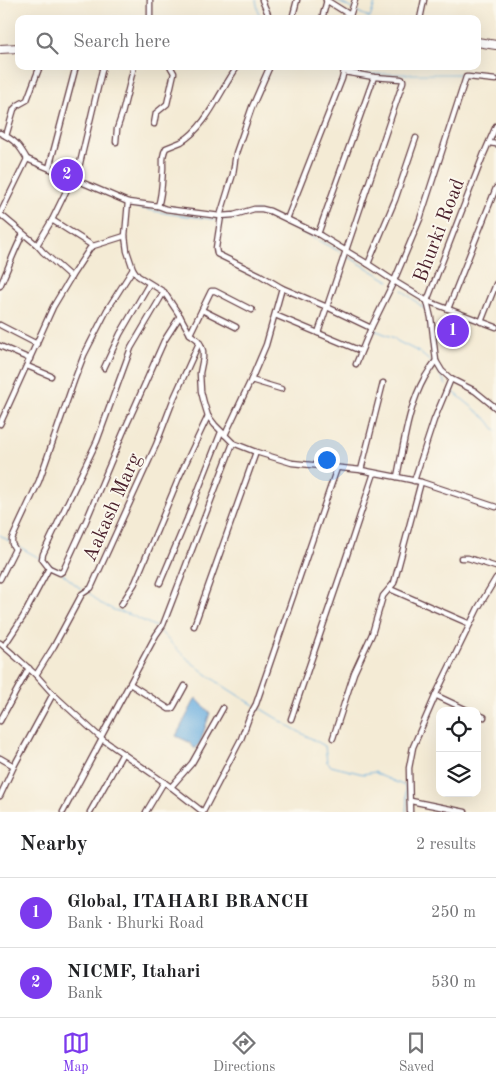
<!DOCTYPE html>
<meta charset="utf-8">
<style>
:root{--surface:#fff;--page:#f2f2f2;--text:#202124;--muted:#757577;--line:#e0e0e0;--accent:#7c3aed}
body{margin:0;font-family:"Old Standard TT",serif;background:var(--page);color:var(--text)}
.controls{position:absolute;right:15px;bottom:15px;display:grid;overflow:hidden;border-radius:10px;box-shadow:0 5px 20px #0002}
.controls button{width:45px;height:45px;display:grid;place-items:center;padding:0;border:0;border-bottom:1px solid var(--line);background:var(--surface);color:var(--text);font:25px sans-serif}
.you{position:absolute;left:326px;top:459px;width:18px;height:18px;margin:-12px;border:4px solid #fff;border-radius:50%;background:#1a73e8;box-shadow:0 0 0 8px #1a73e833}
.badge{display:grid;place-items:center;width:32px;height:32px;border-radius:50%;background:var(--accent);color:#fff;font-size:16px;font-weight:700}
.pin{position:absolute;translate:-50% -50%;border:2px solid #fff;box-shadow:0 1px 5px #0006}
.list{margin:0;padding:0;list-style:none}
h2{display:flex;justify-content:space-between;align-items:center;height:65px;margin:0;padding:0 20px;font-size:21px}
h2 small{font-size:16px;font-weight:400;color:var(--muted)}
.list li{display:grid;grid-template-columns:32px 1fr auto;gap:15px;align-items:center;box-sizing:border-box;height:70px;padding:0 20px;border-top:1px solid var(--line)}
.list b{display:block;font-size:19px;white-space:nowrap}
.list p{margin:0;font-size:16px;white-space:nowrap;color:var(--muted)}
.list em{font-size:16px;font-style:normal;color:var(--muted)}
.icon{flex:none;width:28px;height:28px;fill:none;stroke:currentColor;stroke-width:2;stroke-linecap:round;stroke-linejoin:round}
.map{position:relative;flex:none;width:496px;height:812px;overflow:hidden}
.search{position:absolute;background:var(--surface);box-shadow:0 5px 20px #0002;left:15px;right:15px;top:15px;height:55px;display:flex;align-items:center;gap:12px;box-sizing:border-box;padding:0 18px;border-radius:10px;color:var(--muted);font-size:19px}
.sheet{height:205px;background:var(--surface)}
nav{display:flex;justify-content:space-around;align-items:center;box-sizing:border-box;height:70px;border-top:1px solid var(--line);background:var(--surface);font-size:14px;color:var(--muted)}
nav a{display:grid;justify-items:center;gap:2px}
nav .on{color:var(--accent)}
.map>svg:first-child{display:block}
</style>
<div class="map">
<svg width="496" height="812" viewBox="0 0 496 812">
<rect width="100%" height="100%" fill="#fbf7ec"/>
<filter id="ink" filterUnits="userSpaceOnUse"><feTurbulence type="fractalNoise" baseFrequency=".02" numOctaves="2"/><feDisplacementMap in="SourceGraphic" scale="10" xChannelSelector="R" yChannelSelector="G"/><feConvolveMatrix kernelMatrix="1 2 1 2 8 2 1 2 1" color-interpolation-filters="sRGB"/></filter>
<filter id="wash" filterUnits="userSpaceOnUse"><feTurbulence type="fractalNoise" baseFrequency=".0096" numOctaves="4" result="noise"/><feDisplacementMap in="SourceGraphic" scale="20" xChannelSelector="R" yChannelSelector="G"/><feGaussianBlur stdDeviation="1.12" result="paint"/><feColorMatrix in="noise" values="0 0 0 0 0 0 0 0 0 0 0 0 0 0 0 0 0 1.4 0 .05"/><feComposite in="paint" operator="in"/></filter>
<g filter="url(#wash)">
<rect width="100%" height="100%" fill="#f4ebd5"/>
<!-- water -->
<path fill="#6aaedf" stroke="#5a6685" d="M196 698 210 713 200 743 195 749 189 742 176 736Z"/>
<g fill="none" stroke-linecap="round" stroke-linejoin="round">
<!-- stream -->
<g stroke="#6aaedf" stroke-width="1">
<path d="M256 0 260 19"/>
<path d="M335 0 370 18 376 0"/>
<path d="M350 66 363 73"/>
<path d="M367 74H496"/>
<path d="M133 207 171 214 219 220"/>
<path d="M223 220 235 219 256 211 261 212 343 253"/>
<path d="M349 257 389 281"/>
<path d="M402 290 425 309 427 313 433 354"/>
<path d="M375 330 394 338 397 341 419 352 432 363"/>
<path d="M436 366 446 385"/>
<path d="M450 389 488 420 496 431"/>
<path d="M0 535 9 541"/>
<path d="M16 545 41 559"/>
<path d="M49 564 56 569"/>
<path d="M63 574 81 589"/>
<path d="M89 593 100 603 114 610 131 615 156 627 159 629"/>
<path d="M161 632C187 663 220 685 254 705"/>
<path d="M258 707 294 729 325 746 327 762 331 766 363 774 375 772 379 775 405 786 407 801 406 812"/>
</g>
</g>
</g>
<g filter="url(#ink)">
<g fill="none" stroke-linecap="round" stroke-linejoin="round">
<defs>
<g id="street">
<path d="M150 0V19"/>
<path d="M262 0 270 19"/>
<path d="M326 0 350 15"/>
<path d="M292 19 297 0"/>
<path d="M322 19 327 0"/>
<path d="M349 19 355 0"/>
<path d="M420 19 424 0"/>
<path d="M154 124 156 113 167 104 174 73 170 66"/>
<path d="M496 126 483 156 427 301 431 318 436 361 442 371 451 379 475 391 496 408"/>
<path d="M0 133C15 140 19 145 27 159L128 202 158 206 166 209 220 216 234 215 254 209H262L270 211 318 234 368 264 394 281 427 301 496 327"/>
<path d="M6 136 14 109 18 105 27 100 40 66"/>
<path d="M116 142 117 129 122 114 134 66"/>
<path d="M489 143 496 144"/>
<path d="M49 168 76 66"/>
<path d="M76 180 103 66"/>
<path d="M128 202 125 236 127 251 133 269 138 276 164 292 180 316 190 334 198 340 201 345 203 351V358L200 373 201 391 204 403 208 416 215 425 233 443 256 452 292 463 361 470 397 477 421 482 496 507"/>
<path d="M158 206C162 195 162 181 163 168 163 160 162 155 166 148 171 146 176 144 181 142 207 127 220 90 238 66"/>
<path d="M0 214 37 245 43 252 71 277"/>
<path d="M0 214 27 159"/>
<path d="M220 216 233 174 236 153 252 107 270 66"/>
<path d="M221 216 216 248 217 254 260 275 282 288 266 345 251 380 225 435"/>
<path d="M287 219 342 79 345 66"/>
<path d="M52 220 93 246"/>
<path d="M318 234 374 77"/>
<path d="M37 245 52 220 72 179"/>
<path d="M368 264 395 200 416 138"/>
<path d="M0 286C8 269 14 251 23 234"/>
<path d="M282 288 327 307 371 328"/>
<path d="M448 309 496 188"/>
<path d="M202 310 236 327"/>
<path d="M275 315 361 351"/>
<path d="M481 322 496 284"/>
<path d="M0 325 37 344"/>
<path d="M318 333 403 82V80L401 79 374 77 344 72"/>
<path d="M190 334 211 291H215L252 310"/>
<path d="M0 346 30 359"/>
<path d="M356 364 371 328 394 281 420 219 466 77H468L496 80"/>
<path d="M27 366 51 376"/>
<path d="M104 368 120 334 149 284"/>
<path d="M251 380 281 389"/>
<path d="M0 424 53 307 71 277 90 248 93 246 125 236"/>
<path d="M361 470 383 383"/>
<path d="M397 477C404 443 408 407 425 377 429 371 432 365 436 361"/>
<path d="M414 481 434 420 451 379"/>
<path d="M461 558H468L496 567"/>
<path d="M49 568 60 573 63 571 86 521 123 433 164 341 180 316"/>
<path d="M0 579 15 549 12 544V539L39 481 74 381 84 355 107 310 133 269"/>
<path d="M160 583 187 519 221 432"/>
<path d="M390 589 470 624"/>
<path d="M121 605 135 583 180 475 208 416"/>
<path d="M194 626 256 452"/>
<path d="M0 643 15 656 36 675 53 694 102 739 171 787 203 812"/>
<path d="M4 646 23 617 49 568 42 559 43 554 97 441 131 348 164 292"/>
<path d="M36 675 54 646 82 594 91 588 156 445 174 398 199 343"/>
<path d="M130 684 169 709H172L174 706 185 686"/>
<path d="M435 695 469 711"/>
<path d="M477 714 484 717"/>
<path d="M291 719 341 573 374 473"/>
<path d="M0 721 29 668"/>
<path d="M101 737 156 635 163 625 233 443"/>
<path d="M333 738 354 673 372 634 383 596 394 583 421 482"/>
<path d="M0 758 14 766"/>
<path d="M171 787 192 763 223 708"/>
<path d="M0 796 14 766 53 694"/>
<path d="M411 801 465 812"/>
<path d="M63 812 102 739"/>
<path d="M90 812 123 753"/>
<path d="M146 812 164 782"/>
<path d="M203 812 241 739 250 715 256 704 337 468"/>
<path d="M410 812 409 768 413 747 437 692 478 608 496 578"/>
</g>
<g id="primary">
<path d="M477 42 496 45"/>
<path d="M0 49 19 48"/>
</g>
</defs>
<!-- street casing -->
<use href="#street" stroke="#643e44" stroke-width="7"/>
<!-- primary casing -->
<use href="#primary" stroke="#643e44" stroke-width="10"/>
<!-- street -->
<use href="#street" stroke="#fff" stroke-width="4.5"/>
<!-- primary -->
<use href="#primary" stroke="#fff" stroke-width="8"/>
</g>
</g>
<g text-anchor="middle" stroke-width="4" stroke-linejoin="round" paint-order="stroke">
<!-- street labels -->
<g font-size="20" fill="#4a1f2b" stroke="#fbf7ec">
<text transform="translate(438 230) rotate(-69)" y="7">Bhurki Road</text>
<text transform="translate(111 507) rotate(-66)" y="7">Aakash Marg</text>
</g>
</g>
</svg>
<div class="controls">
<button><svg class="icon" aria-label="locate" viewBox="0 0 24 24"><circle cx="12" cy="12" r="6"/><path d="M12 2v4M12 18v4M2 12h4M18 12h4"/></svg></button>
<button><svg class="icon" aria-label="layers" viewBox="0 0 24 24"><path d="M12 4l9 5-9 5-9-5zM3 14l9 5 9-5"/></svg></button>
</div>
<div class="you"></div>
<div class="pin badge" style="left:453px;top:331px">1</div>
<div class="pin badge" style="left:67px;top:175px">2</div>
<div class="search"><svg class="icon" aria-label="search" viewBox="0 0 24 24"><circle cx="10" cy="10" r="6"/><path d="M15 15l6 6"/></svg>Search here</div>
</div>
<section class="sheet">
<h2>Nearby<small>2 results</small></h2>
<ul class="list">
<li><span class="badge">1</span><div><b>Global, ITAHARI BRANCH</b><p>Bank · Bhurki Road</p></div><em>250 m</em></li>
<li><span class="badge">2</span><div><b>NICMF, Itahari</b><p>Bank</p></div><em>530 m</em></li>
</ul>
</section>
<nav>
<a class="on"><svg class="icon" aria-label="map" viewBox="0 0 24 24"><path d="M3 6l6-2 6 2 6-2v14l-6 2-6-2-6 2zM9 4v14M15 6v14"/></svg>Map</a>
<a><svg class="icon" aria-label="directions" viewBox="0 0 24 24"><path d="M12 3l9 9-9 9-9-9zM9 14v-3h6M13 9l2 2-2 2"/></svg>Directions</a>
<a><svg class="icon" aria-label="saved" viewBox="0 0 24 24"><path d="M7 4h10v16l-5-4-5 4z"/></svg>Saved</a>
</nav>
